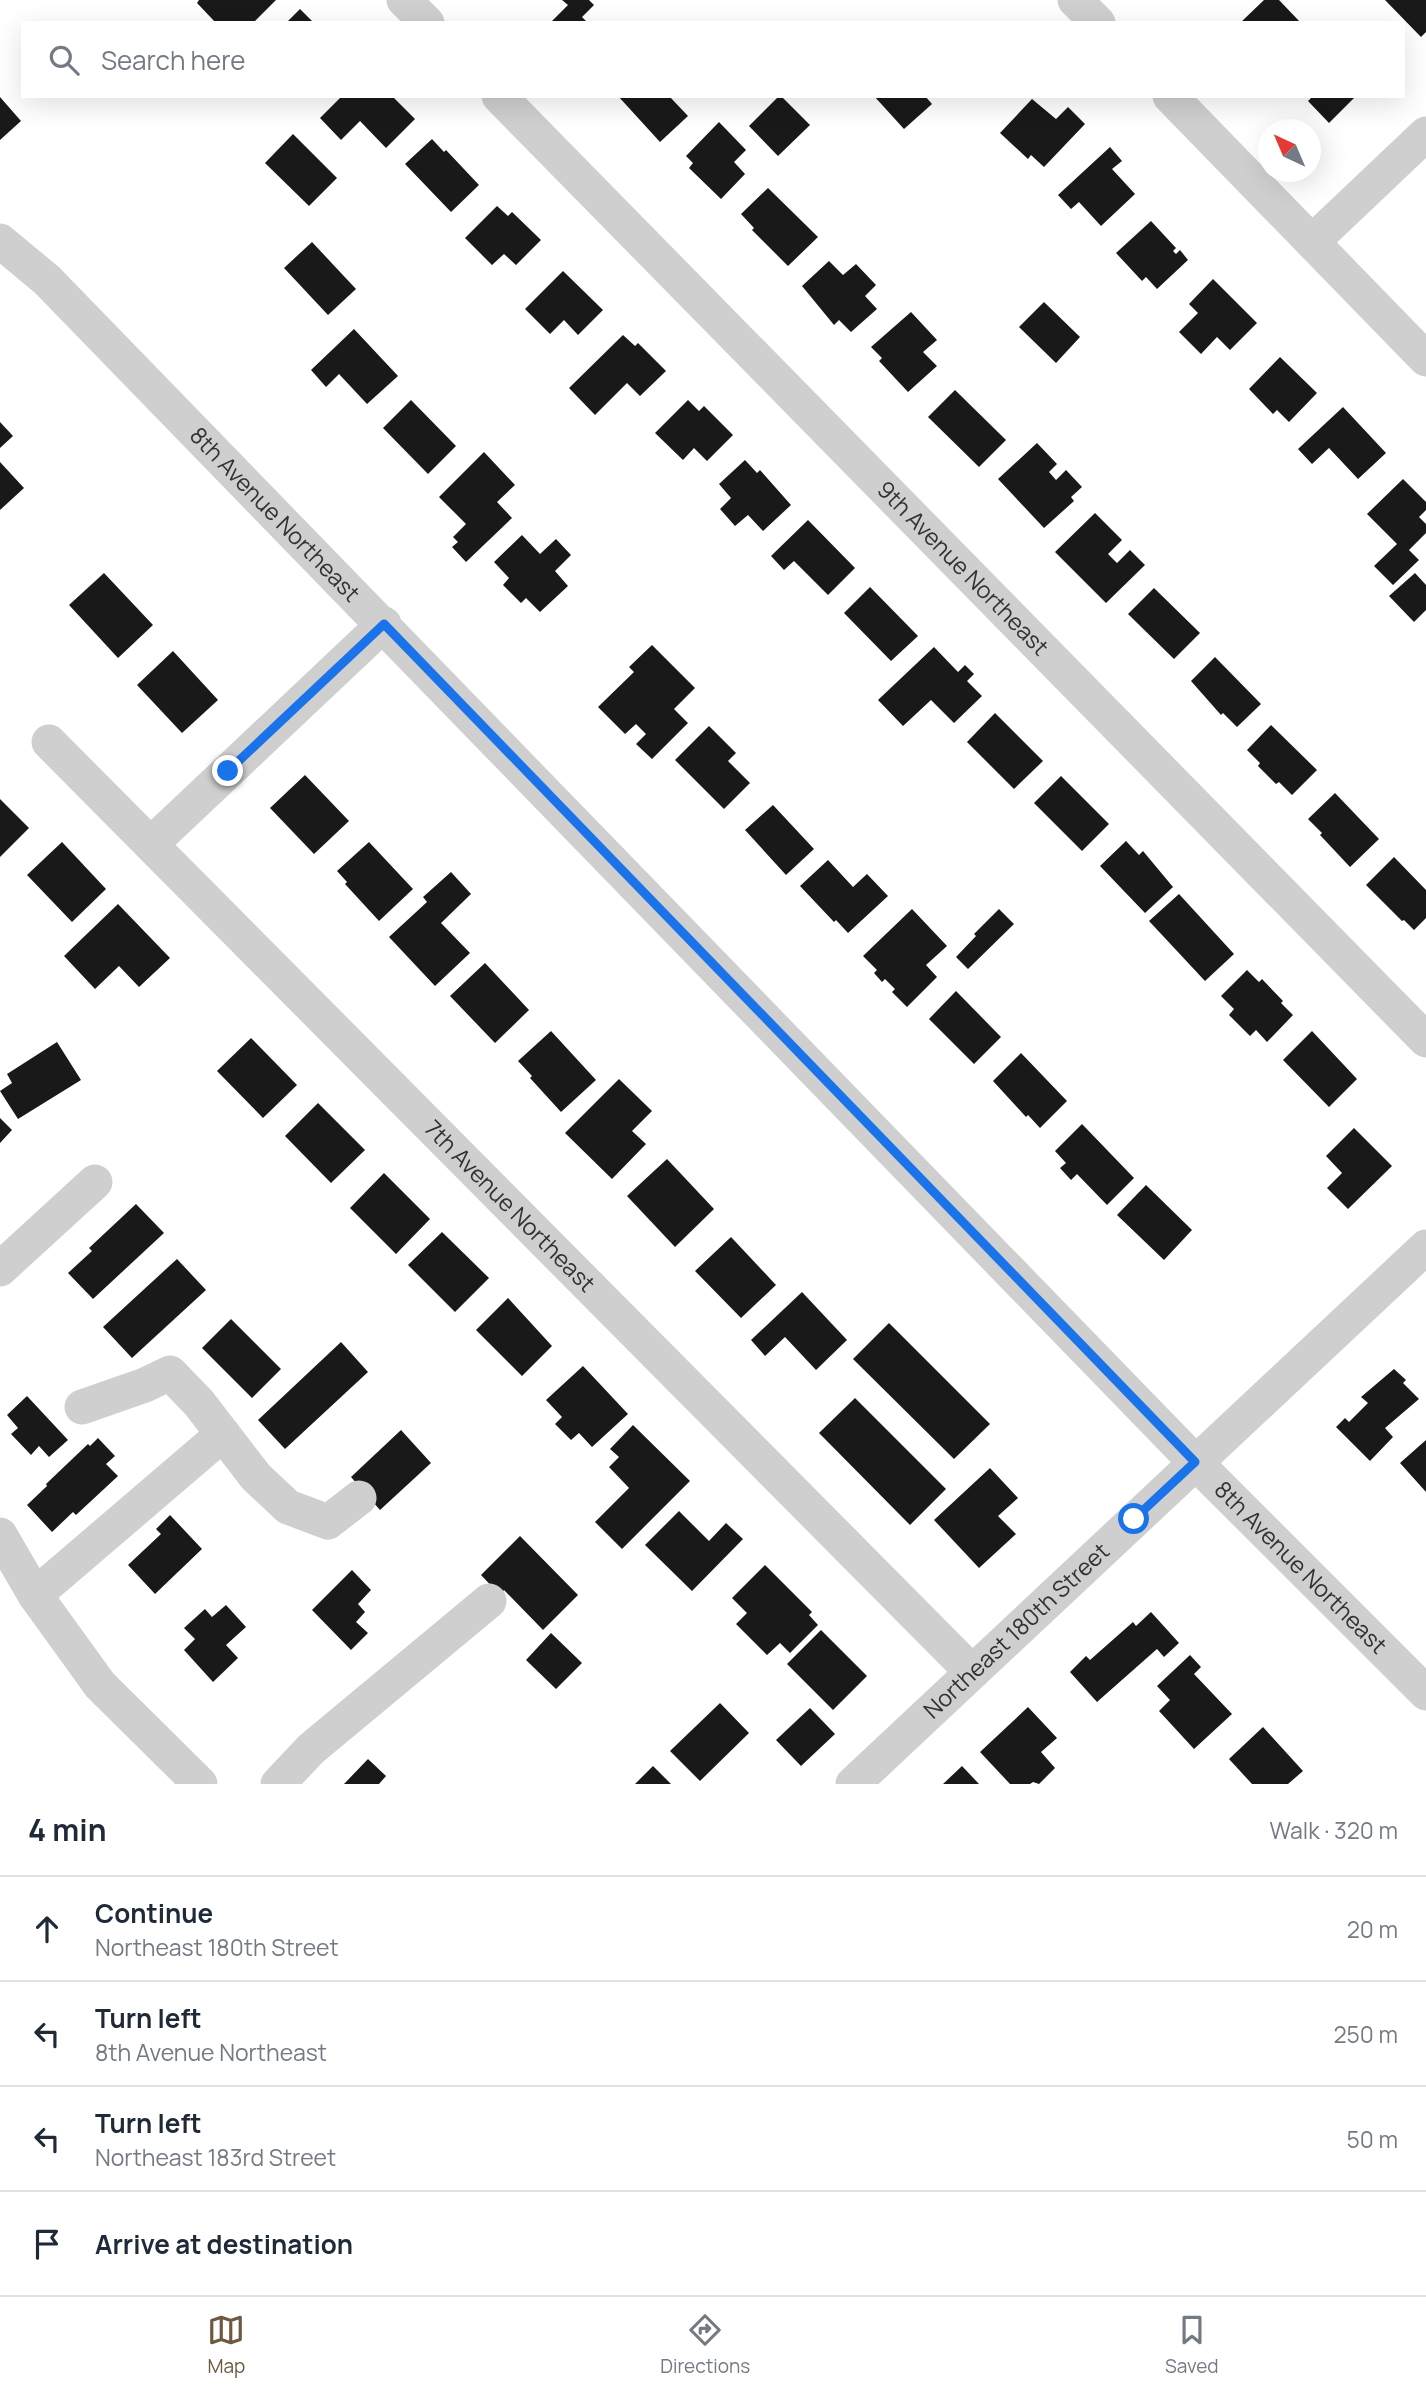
<!DOCTYPE html>
<meta charset="utf-8">
<style>
:root{--surface:#fff;--page:#f6f6f7;--text:#1f2937;--muted:#747a83;--line:#e0e1e3;--accent:#6f5840}
body{margin:0;font-family:Manrope,sans-serif;background:var(--page);color:var(--text)}
.compass{position:absolute;left:1258px;top:119px;width:63px;height:63px;border-radius:50%;background:var(--surface);box-shadow:0 7px 28px #0002;rotate:316deg}
.stop{position:absolute;width:21px;height:21px;margin:-16px;border:5px solid #1a73e8;border-radius:50%;background:#fff}
.stop.end{background:#1a73e8;border-color:#fff;box-shadow:0 2px 7px #0008}
.list{margin:0;padding:0;list-style:none}
h2{display:flex;justify-content:space-between;align-items:center;height:91px;margin:0;padding:0 28px;font-size:30px}
h2 small{font-size:23px;font-weight:400;color:var(--muted)}
.list li{display:grid;grid-template-columns:46px 1fr auto;gap:21px;align-items:center;box-sizing:border-box;height:105px;padding:0 28px;border-top:2px solid var(--line)}
.list b{display:block;font-size:26px;white-space:nowrap}
.list p{margin:0;font-size:23px;white-space:nowrap;color:var(--muted)}
.list em{font-size:23px;font-style:normal;color:var(--muted)}
.icon{flex:none;width:38px;height:38px;fill:none;stroke:currentColor;stroke-width:2;stroke-linecap:round;stroke-linejoin:round}
.map{position:relative;flex:none;width:1426px;height:1784px;overflow:hidden}
.search{position:absolute;background:var(--surface);box-shadow:0 7px 28px #0002;left:21px;right:21px;top:21px;height:77px;display:flex;align-items:center;gap:18px;box-sizing:border-box;padding:0 24px;border-radius:0px;color:var(--muted);font-size:26px}
.sheet{height:511px;background:var(--surface)}
nav{display:flex;justify-content:space-around;align-items:center;box-sizing:border-box;height:98px;border-top:2px solid var(--line);background:var(--surface);font-size:19px;color:var(--muted)}
nav a{display:grid;justify-items:center;gap:4px}
nav .on{color:var(--accent)}
.map>svg:first-child{display:block}
</style>
<div class="map">
<svg width="1426" height="1784" viewBox="0 0 1426 1784">
<rect width="100%" height="100%" fill="#fff"/>
<!-- building -->
<g fill="#191919">
<path d="M199 0H276L253 23H216L197 3Z"/>
<path d="M562 0H589L594 5 582 17 588 23H550L568 5Z"/>
<path d="M1264 0H1279L1301 23H1240Z"/>
<path d="M1385 0H1426V32L1421 37Z"/>
<path d="M300 9 314 23H286Z"/>
<path d="M342 96H392L415 119 386 148 360 121 341 140 320 118Z"/>
<path d="M618 96H669L688 116 660 142Z"/>
<path d="M779 96H781L810 125 778 156 749 126Z"/>
<path d="M874 96H925L932 104 904 129Z"/>
<path d="M1309 96H1356L1329 123 1308 101 1311 98Z"/>
<path d="M0 97 21 121 0 140Z"/>
<path d="M1032 99 1056 119 1068 107 1085 124 1044 167 1031 155 1028 159 1000 133Z"/>
<path d="M719 122 746 150 734 162 745 174 721 199 689 168 693 163 686 156Z"/>
<path d="M293 134 337 178 309 206 265 163Z"/>
<path d="M432 139 444 152 446 150 479 185 451 212 405 164Z"/>
<path d="M1110 147 1122 161 1112 169 1135 194 1101 226 1079 202 1071 209 1058 195Z"/>
<path d="M768 188 818 237 788 266 752 230 754 228 741 214Z"/>
<path d="M497 206 508 216 512 212 541 240 516 265 504 254 492 265 465 238Z"/>
<path d="M1151 221 1176 248 1173 251 1176 254 1180 250 1188 260 1157 289 1146 277 1142 281 1116 253Z"/>
<path d="M312 242 356 289 328 315 284 268Z"/>
<path d="M829 261 843 275 856 264 876 285 865 296 877 309 851 332 839 320 834 325 802 286Z"/>
<path d="M563 271 603 310 578 335 564 320 550 334 525 309Z"/>
<path d="M1213 279 1257 323 1230 350 1217 337 1201 354 1179 332 1198 313 1189 304Z"/>
<path d="M1044 302 1080 337 1056 363 1019 327Z"/>
<path d="M911 312 937 340 923 352 937 366 908 392 879 361 882 358 871 347Z"/>
<path d="M354 329 398 376 367 404 339 374 326 387 311 370Z"/>
<path d="M623 335 635 346 638 343 666 371 640 396 627 383 595 415 569 388Z"/>
<path d="M1280 357 1317 393 1289 422 1277 410 1273 414 1249 389Z"/>
<path d="M955 390 1006 440 979 467 928 417Z"/>
<path d="M411 400 456 446 428 474 383 428Z"/>
<path d="M688 400 699 411 704 406 733 435 707 461 694 448 683 460 655 433Z"/>
<path d="M1343 407 1386 453 1358 479 1329 448 1312 464 1298 449Z"/>
<path d="M0 422 13 436 0 448Z"/>
<path d="M1037 443 1057 464 1049 472 1056 480 1066 470 1082 487 1071 497 1074 501 1044 528 998 479Z"/>
<path d="M484 452 515 485 497 502 512 518 466 562 452 547 458 542 453 537 466 524 439 497Z"/>
<path d="M745 460 757 473 760 470 791 505 763 531 748 515 735 526 720 509 731 498 719 484Z"/>
<path d="M0 462 24 488 0 510Z"/>
<path d="M1403 479 1426 502V510L1419 517 1426 524V533L1409 550 1419 560 1393 585 1374 566 1397 544 1367 514Z"/>
<path d="M1095 513 1122 540 1108 554 1117 563 1130 550 1145 565 1106 603 1055 552Z"/>
<path d="M808 520 855 568 828 595 794 561 784 570 771 556Z"/>
<path d="M522 535 540 554 556 539 571 555 555 571 568 586 540 612 526 598 521 603 503 585 509 578 494 562Z"/>
<path d="M104 573 153 625 118 658 69 605Z"/>
<path d="M1415 573 1426 585V610L1414 622 1389 596Z"/>
<path d="M870 587 918 636 891 661 844 613Z"/>
<path d="M1154 588 1200 633 1174 659 1128 614Z"/>
<path d="M652 645 695 688 674 709 688 723 652 759 636 744 646 734 636 724 625 734 598 707 634 672 629 667Z"/>
<path d="M934 647 958 672 965 665 974 674 967 681 982 696 954 723 931 700 903 726 878 700Z"/>
<path d="M173 651 218 700 182 733 137 685Z"/>
<path d="M1215 657 1261 704 1237 727 1223 713 1221 715 1191 681Z"/>
<path d="M995 713 1043 761 1014 789 967 742Z"/>
<path d="M1271 725 1317 770 1292 795 1279 782 1276 784 1258 766 1260 763 1247 750Z"/>
<path d="M709 726 736 753 728 761 750 783 724 809 675 760Z"/>
<path d="M305 775 349 821 314 854 270 808Z"/>
<path d="M1061 776 1109 824 1082 851 1034 803Z"/>
<path d="M1335 793 1379 839 1350 867 1320 835 1322 833 1308 819Z"/>
<path d="M0 799 29 828 0 857Z"/>
<path d="M773 805 814 849 786 875 745 830Z"/>
<path d="M1126 841 1139 855 1143 851 1173 887 1145 913 1100 866Z"/>
<path d="M62 842 106 889 72 922 27 875Z"/>
<path d="M369 842 413 889 379 921 345 884 347 882 337 871Z"/>
<path d="M1394 857 1426 890V918L1414 930 1404 920 1402 921 1366 885Z"/>
<path d="M828 860 853 887 867 874 888 896 848 933 836 920 834 922 800 886Z"/>
<path d="M451 872 471 894 441 923 470 953 435 986 389 937 427 902 423 897Z"/>
<path d="M1179 894 1234 954 1205 981 1149 921Z"/>
<path d="M118 904 170 958 139 987 119 966 95 989 64 956Z"/>
<path d="M912 909 947 946 926 965 937 977 907 1007 892 992 895 989 885 979 882 982 874 973 877 970 863 956Z"/>
<path d="M999 909 1014 924 968 969 956 957 976 936 974 934Z"/>
<path d="M485 963 529 1010 495 1043 450 996Z"/>
<path d="M1247 970 1259 982 1262 979 1283 1001 1281 1003 1293 1015 1267 1042 1256 1030 1250 1036 1229 1015 1234 1009 1221 996Z"/>
<path d="M956 991 1001 1037 974 1064 929 1019Z"/>
<path d="M551 1031 596 1080 561 1112 530 1078 532 1076 518 1061Z"/>
<path d="M1312 1031 1357 1079 1329 1107 1283 1060Z"/>
<path d="M251 1038 297 1085 263 1118 217 1071Z"/>
<path d="M57 1042 81 1080 18 1119 0 1091 12 1083 7 1074Z"/>
<path d="M1021 1053 1067 1101 1040 1128 1028 1115 1026 1117 993 1081Z"/>
<path d="M619 1079 652 1111 632 1131 646 1144 612 1179 565 1133Z"/>
<path d="M318 1103 365 1150 331 1183 285 1136Z"/>
<path d="M0 1118 12 1130 0 1143Z"/>
<path d="M1082 1124 1134 1178 1107 1205 1077 1174 1071 1180 1060 1168 1066 1163 1055 1151Z"/>
<path d="M1354 1128 1392 1166 1348 1209 1327 1188 1342 1173 1326 1156Z"/>
<path d="M667 1159 714 1209 675 1247 627 1196Z"/>
<path d="M384 1173 430 1219 396 1254 350 1208Z"/>
<path d="M1146 1185 1192 1230 1164 1260 1117 1215Z"/>
<path d="M136 1204 164 1233 93 1299 68 1273 92 1251 89 1248Z"/>
<path d="M442 1232 489 1278 455 1312 408 1265Z"/>
<path d="M731 1237 776 1285 741 1318 695 1271Z"/>
<path d="M177 1259 206 1290 132 1358 103 1327Z"/>
<path d="M802 1292 847 1340 816 1370 785 1337 765 1356 751 1340Z"/>
<path d="M508 1298 552 1346 522 1376 476 1330Z"/>
<path d="M231 1319 281 1369 252 1398 202 1348Z"/>
<path d="M889 1323 990 1424 954 1459 853 1359Z"/>
<path d="M341 1342 368 1372 285 1449 258 1420Z"/>
<path d="M583 1366 628 1414 592 1447 579 1433 571 1440 555 1424 562 1417 546 1400Z"/>
<path d="M1394 1369 1406 1380 1403 1383 1419 1399 1385 1428 1393 1437 1370 1461 1336 1427 1345 1418 1349 1422 1368 1403 1361 1397Z"/>
<path d="M27 1396 68 1440 49 1457 39 1446 31 1455 11 1434 18 1428 7 1415Z"/>
<path d="M855 1398 946 1489 910 1525 819 1433Z"/>
<path d="M633 1425 690 1481 622 1549 595 1522 629 1488 609 1467 619 1457 610 1449Z"/>
<path d="M401 1430 431 1463 380 1510 351 1477Z"/>
<path d="M98 1438 115 1456 106 1464 118 1476 76 1515 73 1512 52 1532 27 1505 47 1486 46 1484 88 1444 90 1446Z"/>
<path d="M1426 1440V1492L1400 1463Z"/>
<path d="M990 1468 1018 1498 998 1516 1016 1534 979 1568 934 1520Z"/>
<path d="M679 1511 709 1541 726 1523 743 1539 692 1591 645 1545Z"/>
<path d="M170 1515 202 1549 155 1594 128 1565 161 1534 156 1529Z"/>
<path d="M520 1536 578 1595 543 1630 504 1590 500 1595 481 1575Z"/>
<path d="M765 1565 812 1612 809 1615 818 1625 790 1653 780 1643 767 1655 736 1624 747 1613 732 1598Z"/>
<path d="M352 1570 371 1590 358 1604 365 1612 356 1622 368 1633 351 1650 312 1610Z"/>
<path d="M226 1605 246 1627 226 1645 238 1658 213 1682 184 1650 195 1639 184 1628 205 1609 212 1617Z"/>
<path d="M1151 1612 1179 1643 1164 1657 1157 1649 1097 1702 1070 1672 1086 1656 1090 1660 1133 1622 1136 1626Z"/>
<path d="M821 1630 867 1676 833 1710 787 1664Z"/>
<path d="M551 1633 582 1663 556 1689 526 1660Z"/>
<path d="M1190 1655 1201 1667 1194 1674 1232 1714 1194 1749 1159 1711 1170 1700 1157 1686Z"/>
<path d="M720 1703 749 1733 700 1781 670 1751Z"/>
<path d="M1028 1707 1057 1738 1041 1752 1055 1768 1039 1784 1033 1782 1030 1784H1010L980 1752Z"/>
<path d="M810 1708 835 1734 801 1766 776 1740Z"/>
<path d="M1263 1727 1303 1771 1288 1784H1252L1229 1759Z"/>
<path d="M368 1759 386 1776 379 1784H344Z"/>
<path d="M653 1766 671 1784H635Z"/>
<path d="M962 1766 979 1784H943Z"/>
</g>
<g fill="none" stroke-linecap="round" stroke-linejoin="round">
<!-- minor -->
<g stroke="#cfcfcf" stroke-width="35">
<path d="M404 0 427 23"/>
<path d="M1075 0 1098 23"/>
<path id="s1" d="M499 96 1426 1040"/>
<path d="M1170 96 1426 359"/>
<path id="s2" d="M0 241 47 280 1195 1462 1426 1693"/>
<path d="M1312 242 1426 134"/>
<path id="s3" d="M49 742 972 1672"/>
<path d="M151 844 384 624"/>
<path d="M0 1269 95 1182"/>
<path d="M82 1407 145 1385 170 1373 199 1403 256 1477 288 1507 328 1522 359 1498"/>
<path d="M0 1535 35 1595 100 1685 200 1784"/>
<path d="M35 1595 223 1434"/>
<path d="M278 1784 311 1749 489 1601"/>
<path id="s4" d="M853 1784 1426 1247"/>
</g>
</g>
<g fill="none" stroke-linecap="round" stroke-linejoin="round">
<!-- route -->
<path stroke="#1a73e8" stroke-width="9" d="M228 771 384 624 1195 1462 1134 1519"/>
</g>
<g text-anchor="middle" stroke-width="7" stroke-linejoin="round" paint-order="stroke">
<!-- street labels -->
<g font-size="23" fill="#323232" stroke="#fff">
<text dy="8" stroke="none"><textPath href="#s2" startOffset="388">8th Avenue Northeast</textPath></text>
<text dy="8" stroke="none"><textPath href="#s1" startOffset="662">9th Avenue Northeast</textPath></text>
<text dy="8" stroke="none"><textPath href="#s3" startOffset="654">7th Avenue Northeast</textPath></text>
<text dy="8" stroke="none"><textPath href="#s2" startOffset="1858">8th Avenue Northeast</textPath></text>
<text dy="8" stroke="none"><textPath href="#s4" startOffset="224">Northeast 180th Street</textPath></text>
</g>
</g>
</svg>
<svg class="compass" viewBox="-18 -18 36 36"><path d="M0-13l5 13h-10z" fill="#e53935"/><path d="M0 13l5-13h-10z" fill="#747a83"/></svg>
<div class="stop" style="left:1134px;top:1519px"></div>
<div class="stop end" style="left:228px;top:771px"></div>
<div class="search"><svg class="icon" aria-label="search" viewBox="0 0 24 24"><circle cx="10" cy="10" r="6"/><path d="M15 15l6 6"/></svg>Search here</div>
</div>
<section class="sheet">
<h2>4 min<small>Walk · 320 m</small></h2>
<ul class="list">
<li><svg class="icon" aria-label="ahead" viewBox="0 0 24 24"><path d="M12 20V5M6 11l6-6 6 6"/></svg><div><b>Continue</b><p>Northeast 180th Street</p></div><em>20 m</em></li>
<li><svg class="icon" aria-label="left" viewBox="0 0 24 24"><path d="M17 20v-9H6M10 6l-5 5 5 5"/></svg><div><b>Turn left</b><p>8th Avenue Northeast</p></div><em>250 m</em></li>
<li><svg class="icon" aria-label="left" viewBox="0 0 24 24"><path d="M17 20v-9H6M10 6l-5 5 5 5"/></svg><div><b>Turn left</b><p>Northeast 183rd Street</p></div><em>50 m</em></li>
<li><svg class="icon" aria-label="arrive" viewBox="0 0 24 24"><path d="M6 21V4h12l-3 4 3 4H6"/></svg><div><b>Arrive at destination</b></div></li>
</ul>
</section>
<nav>
<a class="on"><svg class="icon" aria-label="map" viewBox="0 0 24 24"><path d="M3 6l6-2 6 2 6-2v14l-6 2-6-2-6 2zM9 4v14M15 6v14"/></svg>Map</a>
<a><svg class="icon" aria-label="directions" viewBox="0 0 24 24"><path d="M12 3l9 9-9 9-9-9zM9 14v-3h6M13 9l2 2-2 2"/></svg>Directions</a>
<a><svg class="icon" aria-label="saved" viewBox="0 0 24 24"><path d="M7 4h10v16l-5-4-5 4z"/></svg>Saved</a>
</nav>
